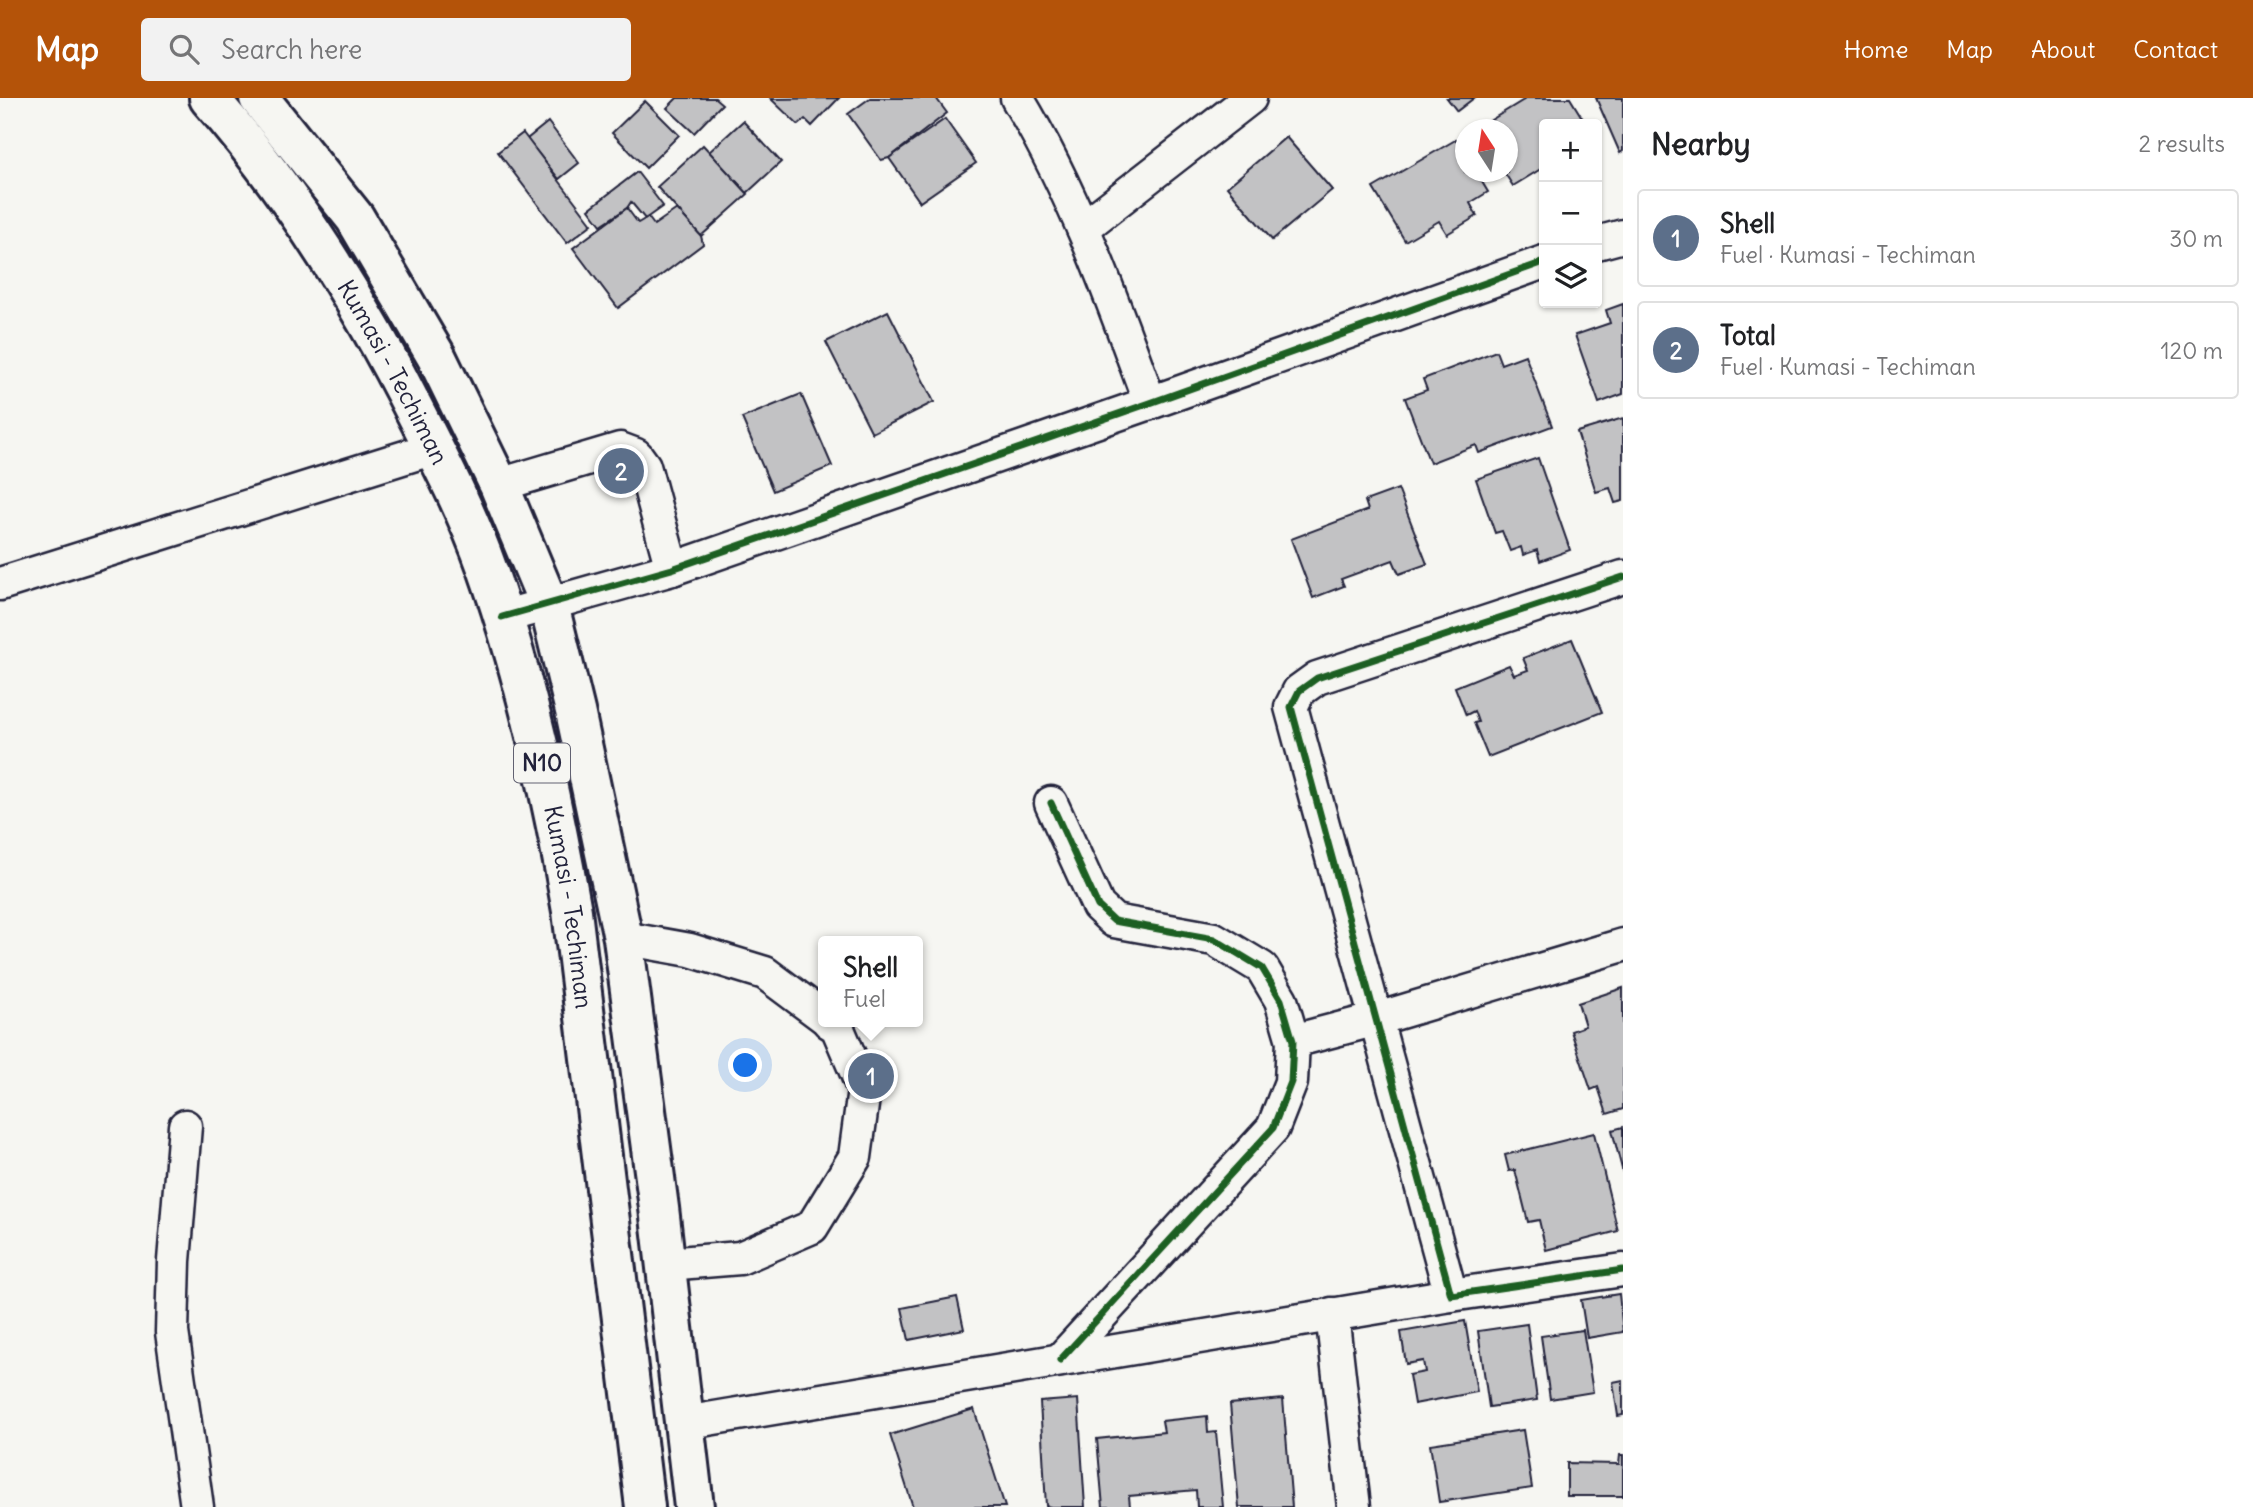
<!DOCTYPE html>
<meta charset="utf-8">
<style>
:root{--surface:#fff;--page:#f2f2f2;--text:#202124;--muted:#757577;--line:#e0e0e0;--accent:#b45309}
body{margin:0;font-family:Delius,sans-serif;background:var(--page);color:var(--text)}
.controls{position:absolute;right:21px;top:21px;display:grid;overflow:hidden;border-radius:7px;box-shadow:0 2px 5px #0004}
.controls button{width:63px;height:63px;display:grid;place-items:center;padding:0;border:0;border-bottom:2px solid var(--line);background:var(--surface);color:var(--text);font:35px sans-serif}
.compass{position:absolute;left:1455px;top:21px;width:63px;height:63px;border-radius:50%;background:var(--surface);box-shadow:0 2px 5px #0004;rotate:348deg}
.you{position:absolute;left:746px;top:968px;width:24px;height:24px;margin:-18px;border:5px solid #fff;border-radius:50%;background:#1a73e8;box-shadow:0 0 0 10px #1a73e833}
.badge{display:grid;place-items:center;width:46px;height:46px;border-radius:50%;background:var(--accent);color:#fff;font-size:23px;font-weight:700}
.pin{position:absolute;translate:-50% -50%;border:4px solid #fff;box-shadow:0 2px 7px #0006}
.popup{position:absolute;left:818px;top:838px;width:105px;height:91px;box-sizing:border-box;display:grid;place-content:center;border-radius:7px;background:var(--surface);filter:drop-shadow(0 2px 5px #0005);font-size:23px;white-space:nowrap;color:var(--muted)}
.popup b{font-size:26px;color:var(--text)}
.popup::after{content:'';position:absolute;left:50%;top:100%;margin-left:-14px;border:14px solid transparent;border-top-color:var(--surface)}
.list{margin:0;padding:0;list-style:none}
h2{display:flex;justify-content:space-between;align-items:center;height:91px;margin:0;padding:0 28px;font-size:30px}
h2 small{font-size:23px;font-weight:400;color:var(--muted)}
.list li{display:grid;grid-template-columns:46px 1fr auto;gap:21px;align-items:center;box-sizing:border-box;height:98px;margin:0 14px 14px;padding:0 14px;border:2px solid var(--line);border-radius:7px}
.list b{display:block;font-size:26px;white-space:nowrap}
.list p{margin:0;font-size:23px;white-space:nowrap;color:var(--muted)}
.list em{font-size:23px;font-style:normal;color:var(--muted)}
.icon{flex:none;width:38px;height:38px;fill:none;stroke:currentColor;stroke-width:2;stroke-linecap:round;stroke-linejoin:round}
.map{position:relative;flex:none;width:1623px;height:1409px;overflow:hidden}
header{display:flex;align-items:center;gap:42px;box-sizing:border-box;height:98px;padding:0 35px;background:var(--accent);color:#fff}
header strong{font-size:33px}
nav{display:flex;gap:38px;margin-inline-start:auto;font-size:24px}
.search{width:490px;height:63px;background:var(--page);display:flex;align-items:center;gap:18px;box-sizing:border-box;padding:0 24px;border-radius:7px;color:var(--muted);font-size:26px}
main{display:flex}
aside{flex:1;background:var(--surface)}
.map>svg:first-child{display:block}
</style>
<header>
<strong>Map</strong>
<div class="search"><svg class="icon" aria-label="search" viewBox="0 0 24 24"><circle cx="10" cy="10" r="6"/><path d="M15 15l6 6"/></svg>Search here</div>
<nav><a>Home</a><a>Map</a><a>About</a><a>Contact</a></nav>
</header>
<main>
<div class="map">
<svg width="1623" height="1409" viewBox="0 0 1623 1409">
<rect width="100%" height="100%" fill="#f6f6f2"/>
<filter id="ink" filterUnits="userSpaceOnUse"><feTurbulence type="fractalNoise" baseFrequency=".0143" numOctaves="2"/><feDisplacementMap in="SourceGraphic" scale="14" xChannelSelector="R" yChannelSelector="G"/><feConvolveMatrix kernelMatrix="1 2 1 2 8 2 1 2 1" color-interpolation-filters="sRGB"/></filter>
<g filter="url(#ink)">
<!-- building -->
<g fill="#c2c2c4" stroke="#22223b" stroke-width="2">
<path d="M677 0H715L722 6 694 35 667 10Z"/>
<path d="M839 0 812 28 805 21 798 27 771 1Z"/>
<path d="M870 0H936L947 15 889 60 881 62 848 16Z"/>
<path d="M1447 0H1474L1457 13Z"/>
<path d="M1527 0H1570L1586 26H1544V69L1513 88 1504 74H1507V32L1478 30Z"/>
<path d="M1596 0H1623V53L1620 55Z"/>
<path d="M645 3 679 37 646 70 612 35Z"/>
<path d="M945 21 976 65 920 104 889 60Z"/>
<path d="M743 23 781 64 747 95 709 54Z"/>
<path d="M548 24 579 65 559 81 527 41Z"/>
<path d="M523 35 592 126 567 145 498 54Z"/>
<path d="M1286 39 1332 92 1272 142 1227 89Z"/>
<path d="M1457 41 1465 55V74H1476L1488 94 1470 105 1477 118 1447 136 1439 123 1405 143 1373 90Z"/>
<path d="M703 47 748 96 701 138 657 89Z"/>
<path d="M637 74 663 108 645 121 631 104 627 110 601 127 589 111Z"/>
<path d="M627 110 638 125 648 119 654 127 677 111 701 138 703 146 618 210 573 150Z"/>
<path d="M1623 206V296L1599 305 1575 237 1610 225 1606 212Z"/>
<path d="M888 213 934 304 872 335 826 244Z"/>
<path d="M1496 253 1501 266 1525 257 1552 328 1479 355 1476 347 1430 365 1405 300 1427 292 1423 281Z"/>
<path d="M801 296 832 368 773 393 742 320Z"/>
<path d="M1623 320V403L1615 405 1610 390 1596 394 1577 334Z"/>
<path d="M1538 360 1570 452 1540 463 1537 452 1523 457 1521 449 1510 453 1502 433 1495 435 1476 381Z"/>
<path d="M1398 391 1427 466 1399 476 1393 462 1341 481 1344 488 1313 500 1291 441 1368 412 1365 403Z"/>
<path d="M1572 541 1602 614 1488 659 1474 625 1478 624 1474 613 1466 617 1455 589 1509 567 1514 577 1528 572 1523 560Z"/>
<path d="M1623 890V1011L1607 1016 1598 989 1591 992 1571 933 1585 928 1578 905Z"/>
<path d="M1623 1029V1075L1612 1032Z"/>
<path d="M1594 1035 1618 1133 1546 1152 1539 1122 1528 1124 1515 1072 1509 1073 1505 1057Z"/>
<path d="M1619 1196 1623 1234 1587 1240 1581 1202Z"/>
<path d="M957 1199 964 1231 909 1242 902 1210Z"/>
<path d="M1465 1223 1477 1294 1414 1306 1409 1277 1425 1274 1423 1263 1406 1266 1401 1234Z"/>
<path d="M1527 1226 1537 1302 1489 1309 1478 1233Z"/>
<path d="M1583 1232 1593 1294 1550 1301 1541 1238Z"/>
<path d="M1623 1282V1317L1618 1318 1613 1284Z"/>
<path d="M1078 1301 1085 1409H1051L1046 1408 1040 1304Z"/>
<path d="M1283 1301 1292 1409H1239L1230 1306Z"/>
<path d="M974 1311 1005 1409H913L890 1337Z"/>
<path d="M1207 1318 1208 1335 1216 1334 1223 1409H1197L1196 1392 1129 1398 1130 1409H1103L1097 1341 1164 1334 1162 1323Z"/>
<path d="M1523 1332 1532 1390 1439 1404 1430 1346Z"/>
<path d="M1620 1357H1623V1398H1567V1365L1619 1366Z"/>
</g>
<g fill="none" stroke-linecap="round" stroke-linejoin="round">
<defs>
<g id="minor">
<path d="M1017 0C1075 96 1112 201 1150 305"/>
<path d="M1083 130 1250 0"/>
<path d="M1597 145 1623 138"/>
<path d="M499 387 620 351 636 357 644 368 672 471"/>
<path d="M1623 479 1317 580 1299 593 1291 609 1451 1197 1623 1172"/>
<path d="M0 486 434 350"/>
<path d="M502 519 672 471 1150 305 1544 164"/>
<path d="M1051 705 1098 808 1114 823 1214 841 1262 870 1281 902 1293 943 1291 984 1273 1030 1060 1262"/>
<path d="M623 840 690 852 765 875 824 919"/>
<path d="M1293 943 1377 921 1623 847"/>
<path d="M185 1028 174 1163 172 1234 197 1409"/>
<path d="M666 1166 740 1160 812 1129 855 1059 864 992 837 929 829 924"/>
<path d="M1332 1216 1354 1409"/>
<path d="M684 1325 1451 1197"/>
</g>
<g id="highway">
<path id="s1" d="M209 0C293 96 362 207 419 321 444 370 469 419 487 470 526 581 552 698 572 813L645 1409"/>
<path d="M259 0 355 120 436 258 499 387 549 507 575 613 623 840 659 1110 694 1409"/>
</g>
</defs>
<!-- minor casing -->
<use href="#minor" stroke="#22223b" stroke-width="37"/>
<!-- highway casing -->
<use href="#highway" stroke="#22223b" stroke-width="44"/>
<!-- minor -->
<use href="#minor" stroke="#f6f6f2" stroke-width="32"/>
<!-- highway -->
<use href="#highway" stroke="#f6f6f2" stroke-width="38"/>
<defs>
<g id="cycleway">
<path d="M1623 479 1317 580 1299 593 1291 609 1451 1197 1623 1172"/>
<path d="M502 519 672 471 1150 305 1544 164"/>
<path d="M1051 705 1098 808 1114 823 1214 841 1262 870 1281 902 1293 943 1291 984 1273 1030 1060 1262"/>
</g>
</defs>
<!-- cycleway casing -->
<use href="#cycleway" stroke="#f6f6f2" stroke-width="11"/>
<!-- cycleway -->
<use href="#cycleway" stroke="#1b5e20" stroke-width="7"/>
</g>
</g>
<g text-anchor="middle" stroke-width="7" stroke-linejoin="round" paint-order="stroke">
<!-- shield labels -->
<rect fill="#f6f6f2" stroke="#626272" stroke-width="2" x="514" y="645.5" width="56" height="39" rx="5"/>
<g font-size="23" font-weight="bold" fill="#22223b">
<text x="542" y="673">N10</text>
</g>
<!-- street labels -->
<g font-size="24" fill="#22223b" stroke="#f6f6f2">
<text dy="8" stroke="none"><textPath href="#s1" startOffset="331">Kumasi - Techiman</textPath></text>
<text dy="8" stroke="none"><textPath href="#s1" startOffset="898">Kumasi - Techiman</textPath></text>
</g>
</g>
</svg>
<div class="controls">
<button>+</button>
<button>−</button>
<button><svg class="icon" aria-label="layers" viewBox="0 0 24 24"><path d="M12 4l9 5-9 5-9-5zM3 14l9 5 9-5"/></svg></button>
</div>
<svg class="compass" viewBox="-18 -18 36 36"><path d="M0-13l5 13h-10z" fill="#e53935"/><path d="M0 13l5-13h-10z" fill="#757577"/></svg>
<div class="you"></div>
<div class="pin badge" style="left:871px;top:978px;background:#5c6f8a">1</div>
<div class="popup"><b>Shell</b>Fuel</div>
<div class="pin badge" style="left:621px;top:373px;background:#5c6f8a">2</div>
</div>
<aside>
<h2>Nearby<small>2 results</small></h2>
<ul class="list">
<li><span class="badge" style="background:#5c6f8a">1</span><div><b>Shell</b><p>Fuel · Kumasi - Techiman</p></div><em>30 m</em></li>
<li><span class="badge" style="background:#5c6f8a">2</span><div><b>Total</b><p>Fuel · Kumasi - Techiman</p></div><em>120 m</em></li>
</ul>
</aside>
</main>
